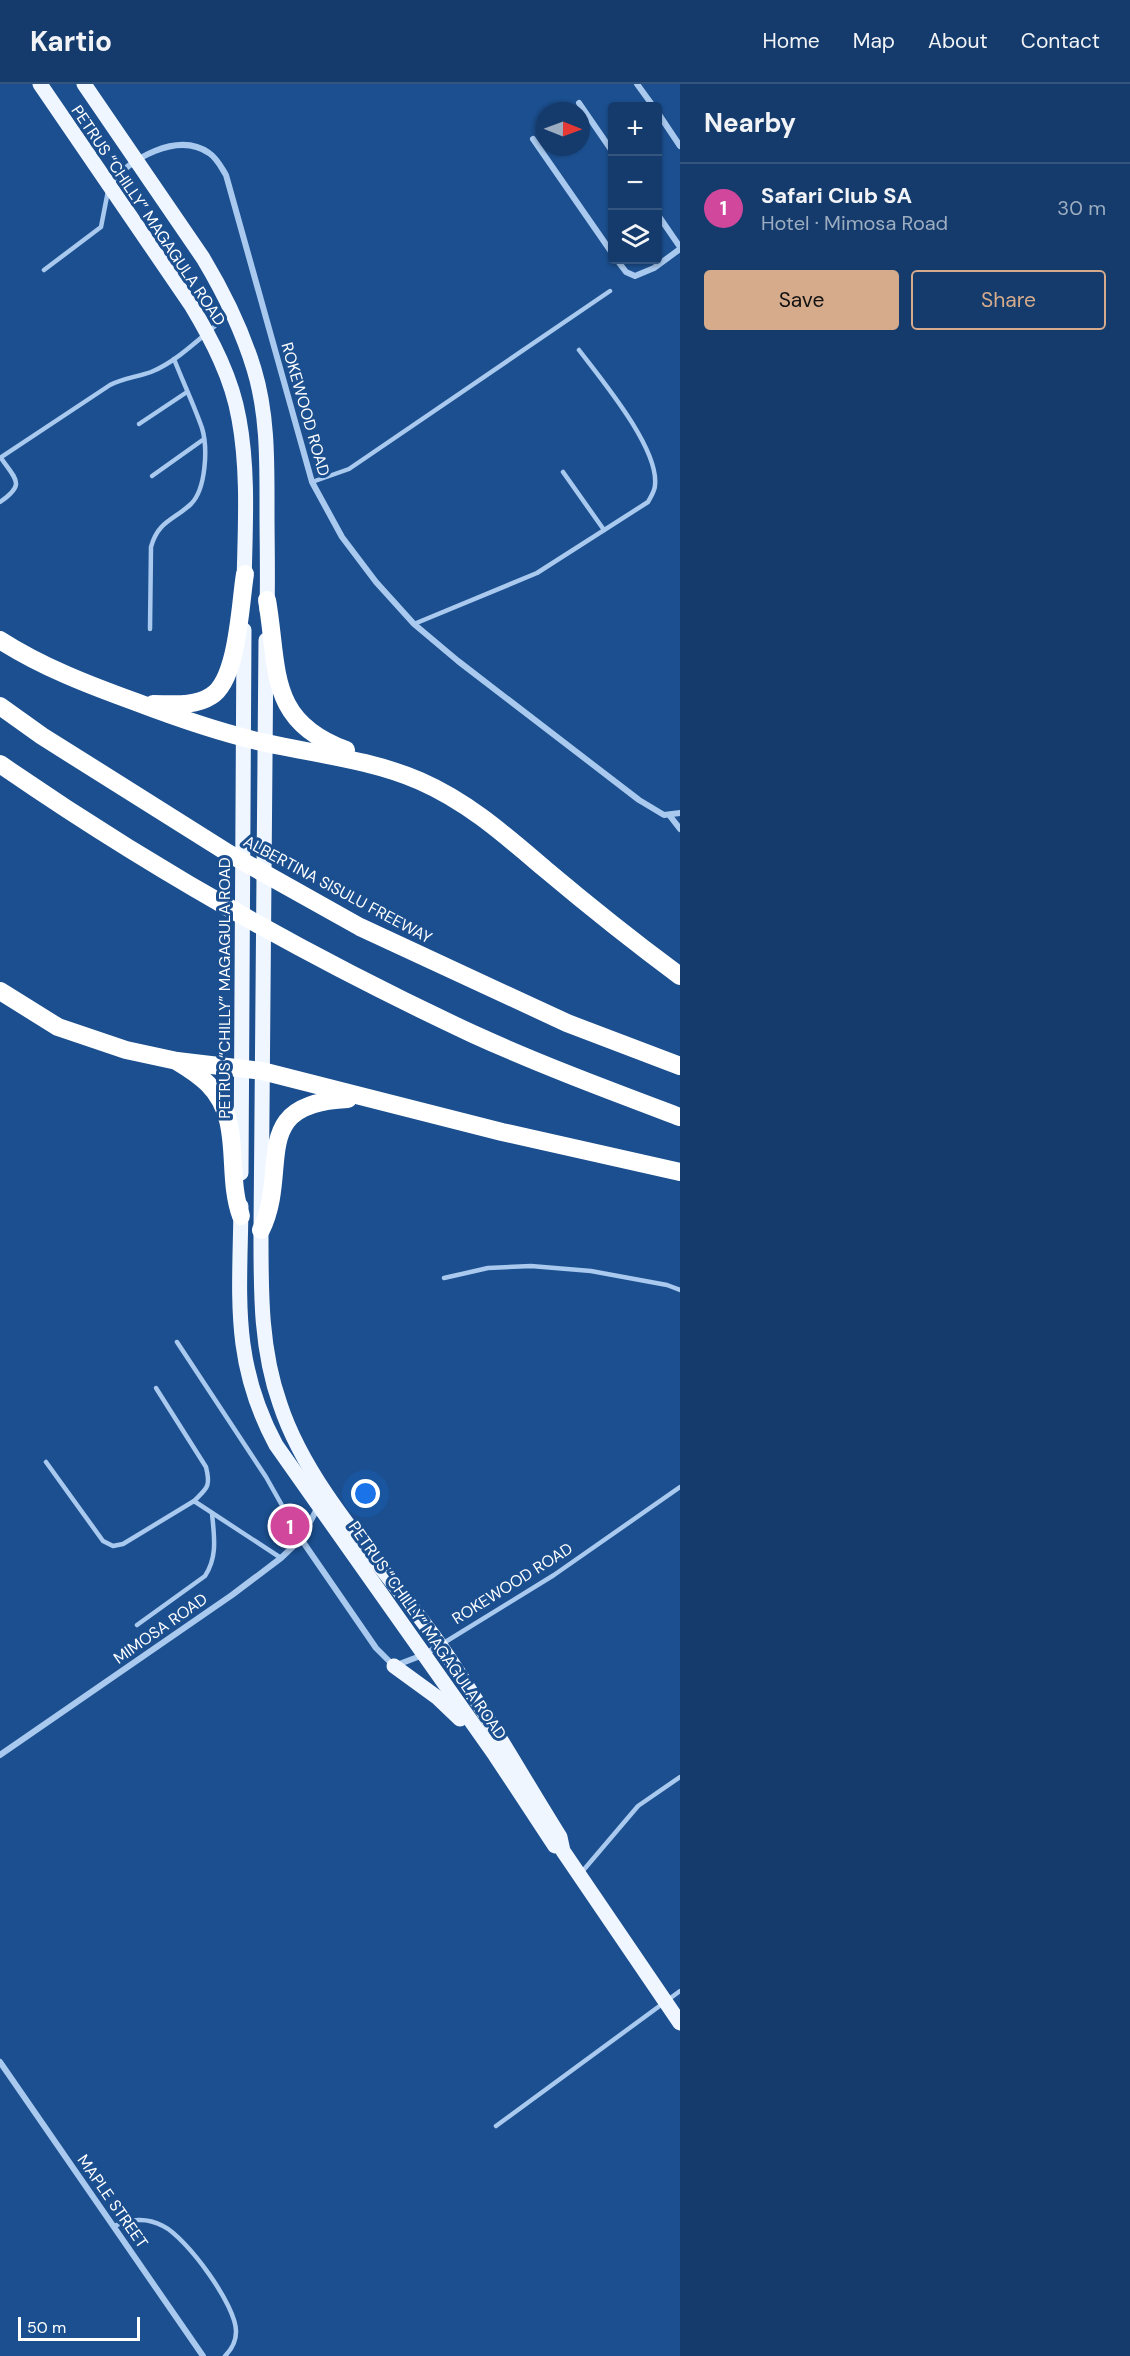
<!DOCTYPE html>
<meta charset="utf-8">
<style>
:root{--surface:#143b6b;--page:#214673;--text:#f1f3f6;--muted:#9dadc1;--line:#33557e;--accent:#d6ab8b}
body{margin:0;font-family:"DM Sans",sans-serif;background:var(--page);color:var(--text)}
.controls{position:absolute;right:18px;top:18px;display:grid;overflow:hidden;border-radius:6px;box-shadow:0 2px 4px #0004}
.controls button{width:54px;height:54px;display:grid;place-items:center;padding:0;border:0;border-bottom:2px solid var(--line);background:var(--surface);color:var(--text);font:30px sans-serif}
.compass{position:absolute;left:536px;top:18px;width:54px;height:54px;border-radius:50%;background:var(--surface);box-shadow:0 2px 4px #0004;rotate:91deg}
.scale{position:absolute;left:18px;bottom:15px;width:122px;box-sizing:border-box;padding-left:6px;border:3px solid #fff;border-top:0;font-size:16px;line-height:21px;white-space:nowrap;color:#fff;-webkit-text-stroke:4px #1b4f8f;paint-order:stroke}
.you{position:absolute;left:366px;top:1410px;width:21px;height:21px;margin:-15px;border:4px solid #fff;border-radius:50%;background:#1a73e8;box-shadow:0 0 0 9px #1a73e833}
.badge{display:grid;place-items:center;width:39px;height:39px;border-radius:50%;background:var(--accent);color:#fff;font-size:20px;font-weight:700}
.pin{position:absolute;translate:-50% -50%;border:3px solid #fff;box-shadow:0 2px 6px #0006}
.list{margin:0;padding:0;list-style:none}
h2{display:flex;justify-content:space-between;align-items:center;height:78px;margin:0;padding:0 24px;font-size:26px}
h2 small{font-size:20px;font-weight:400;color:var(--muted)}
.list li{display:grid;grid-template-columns:39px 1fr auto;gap:18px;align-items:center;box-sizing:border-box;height:90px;padding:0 24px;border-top:2px solid var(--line)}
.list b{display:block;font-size:22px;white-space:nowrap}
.list p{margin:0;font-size:20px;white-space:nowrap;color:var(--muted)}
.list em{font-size:20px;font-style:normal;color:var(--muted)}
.actions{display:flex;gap:12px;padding:18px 24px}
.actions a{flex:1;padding:14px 0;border:2px solid var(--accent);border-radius:6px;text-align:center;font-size:21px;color:var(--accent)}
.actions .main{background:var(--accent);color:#111}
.icon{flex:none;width:33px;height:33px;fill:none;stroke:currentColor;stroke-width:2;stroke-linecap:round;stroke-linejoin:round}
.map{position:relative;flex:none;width:680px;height:2272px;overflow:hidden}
header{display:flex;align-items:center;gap:36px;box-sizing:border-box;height:84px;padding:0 30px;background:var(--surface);border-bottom:2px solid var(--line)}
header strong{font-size:28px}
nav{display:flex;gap:33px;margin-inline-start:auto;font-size:21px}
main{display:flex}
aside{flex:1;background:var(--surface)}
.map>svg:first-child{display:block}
</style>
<header>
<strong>Kartio</strong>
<nav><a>Home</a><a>Map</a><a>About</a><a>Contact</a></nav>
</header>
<main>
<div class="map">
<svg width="680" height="2272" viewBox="0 0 680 2272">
<rect width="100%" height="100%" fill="#1b4f8f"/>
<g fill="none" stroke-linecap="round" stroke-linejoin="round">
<!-- lane -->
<g stroke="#a9c9ee" stroke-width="4.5">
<path d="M44 186 101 143 108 107"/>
<path d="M139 340 187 308"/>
<path d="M0 374 110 301C124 294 137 293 151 288 179 277 207 247 231 229"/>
<path d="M563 388 604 446"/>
<path d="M152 392 204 355"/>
<path d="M312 398 349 385 610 207"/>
<path d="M0 418C26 400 16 396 1 374"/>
<path d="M414 540 537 489 648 418C651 412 655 407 655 401 659 364 601 295 579 266"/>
<path d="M150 545 151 463C158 437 174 436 191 420 206 405 208 364 202 344 194 321 183 298 174 275"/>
<path d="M444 1194 488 1184 531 1182 591 1187 667 1201 680 1206"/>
<path d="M177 1258 266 1393 301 1455"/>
<path d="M156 1304 206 1383C211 1403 207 1404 194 1417"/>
<path d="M46 1378 103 1457 113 1462 123 1460 194 1417 281 1474"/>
<path d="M137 1541 205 1492C218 1472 214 1452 212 1429"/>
<path d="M442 1560 554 1491 680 1403"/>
<path d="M581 1789 638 1722 680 1693"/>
<path d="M496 2042 680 1907"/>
<path d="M114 2142C131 2135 146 2133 163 2142 186 2153 237 2222 236 2248 236 2257 231 2266 225 2272"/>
</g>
<!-- street -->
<g stroke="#a9c9ee" stroke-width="6">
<path d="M637 0 653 22"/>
<path d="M579 19 612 67"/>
<path d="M658 29 680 62"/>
<path d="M533 55 612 169"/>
<path d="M109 101C129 75 178 47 209 69 217 74 221 83 226 91L312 398 342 453 376 498 414 540 458 577 639 716 664 731 680 729"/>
<path d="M658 131 680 163"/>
<path d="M617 176 626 188 635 192 654 184 680 165"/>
<path d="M670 732 680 745"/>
<path d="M301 1455 376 1564 394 1582 423 1571 439 1562"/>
<path d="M0 1671 232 1511 281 1474 301 1455 318 1423"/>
<path d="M0 1978 203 2272"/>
</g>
<!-- primary -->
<g stroke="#f0f6ff" stroke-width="15">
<path d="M40 0 191 221C212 256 232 294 239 335 249 389 245 446 244 501"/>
<path d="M84 0 203 174C224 209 242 246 254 285 268 331 267 379 267 426 267 459 268 493 267 526"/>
<path d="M266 556 261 1146C261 1205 260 1264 280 1320 308 1406 388 1487 440 1561 483 1623 520 1689 560 1753L563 1767 680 1939"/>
<path d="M241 1089 244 546"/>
<path d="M241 1122C240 1213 231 1277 276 1361L495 1671 555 1762"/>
<path d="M394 1582 438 1614 460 1635"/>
</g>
<!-- highway -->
<g stroke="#fff" stroke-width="18">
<path d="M267 516C279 586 267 637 346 666"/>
<path d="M0 556C42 583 89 601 136 618 178 634 221 649 266 659 316 670 372 676 420 697 468 718 505 751 545 785 589 822 634 858 680 892"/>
<path d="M153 620C172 620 194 623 211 612 238 596 240 520 245 490"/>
<path d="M0 622 42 652 228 769 360 843 567 939 680 982"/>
<path d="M0 680C149 783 308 873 473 950 541 981 611 1007 680 1033"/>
<path d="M0 907 58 943 126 966 177 977 262 987 502 1048 680 1088"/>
<path d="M178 978C188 984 199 991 208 1000 244 1036 225 1088 241 1132"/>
<path d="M261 1146C291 1085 246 1019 348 1015"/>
</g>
</g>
<g text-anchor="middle" stroke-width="6" stroke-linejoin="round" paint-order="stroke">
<!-- street labels -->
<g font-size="16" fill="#fff" stroke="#1b4f8f">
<text transform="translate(149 131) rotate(56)" y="6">PETRUS “CHILLY” MAGAGULA ROAD</text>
<text transform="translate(306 325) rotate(74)" y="6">ROKEWOOD ROAD</text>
<text transform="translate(338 805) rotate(28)" y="6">ALBERTINA SISULU FREEWAY</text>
<text transform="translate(224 904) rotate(-90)" y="6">PETRUS “CHILLY” MAGAGULA ROAD</text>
<text transform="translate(512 1499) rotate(-32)" y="6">ROKEWOOD ROAD</text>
<text transform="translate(160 1544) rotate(-35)" y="6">MIMOSA ROAD</text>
<text transform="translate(428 1546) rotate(55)" y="6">PETRUS “CHILLY” MAGAGULA ROAD</text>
<text transform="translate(113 2117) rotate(55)" y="6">MAPLE STREET</text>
</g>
</g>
</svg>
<div class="controls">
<button>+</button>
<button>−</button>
<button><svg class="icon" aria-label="layers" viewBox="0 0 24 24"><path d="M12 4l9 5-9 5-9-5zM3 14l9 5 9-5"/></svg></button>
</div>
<svg class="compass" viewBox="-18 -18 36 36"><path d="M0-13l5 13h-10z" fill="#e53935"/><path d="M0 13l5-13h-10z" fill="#9dadc1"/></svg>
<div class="scale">50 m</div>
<div class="you"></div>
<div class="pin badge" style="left:290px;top:1442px;background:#d1479c">1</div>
</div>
<aside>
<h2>Nearby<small></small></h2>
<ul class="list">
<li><span class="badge" style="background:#d1479c">1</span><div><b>Safari Club SA</b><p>Hotel · Mimosa Road</p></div><em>30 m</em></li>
</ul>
<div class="actions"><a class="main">Save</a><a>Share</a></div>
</aside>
</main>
